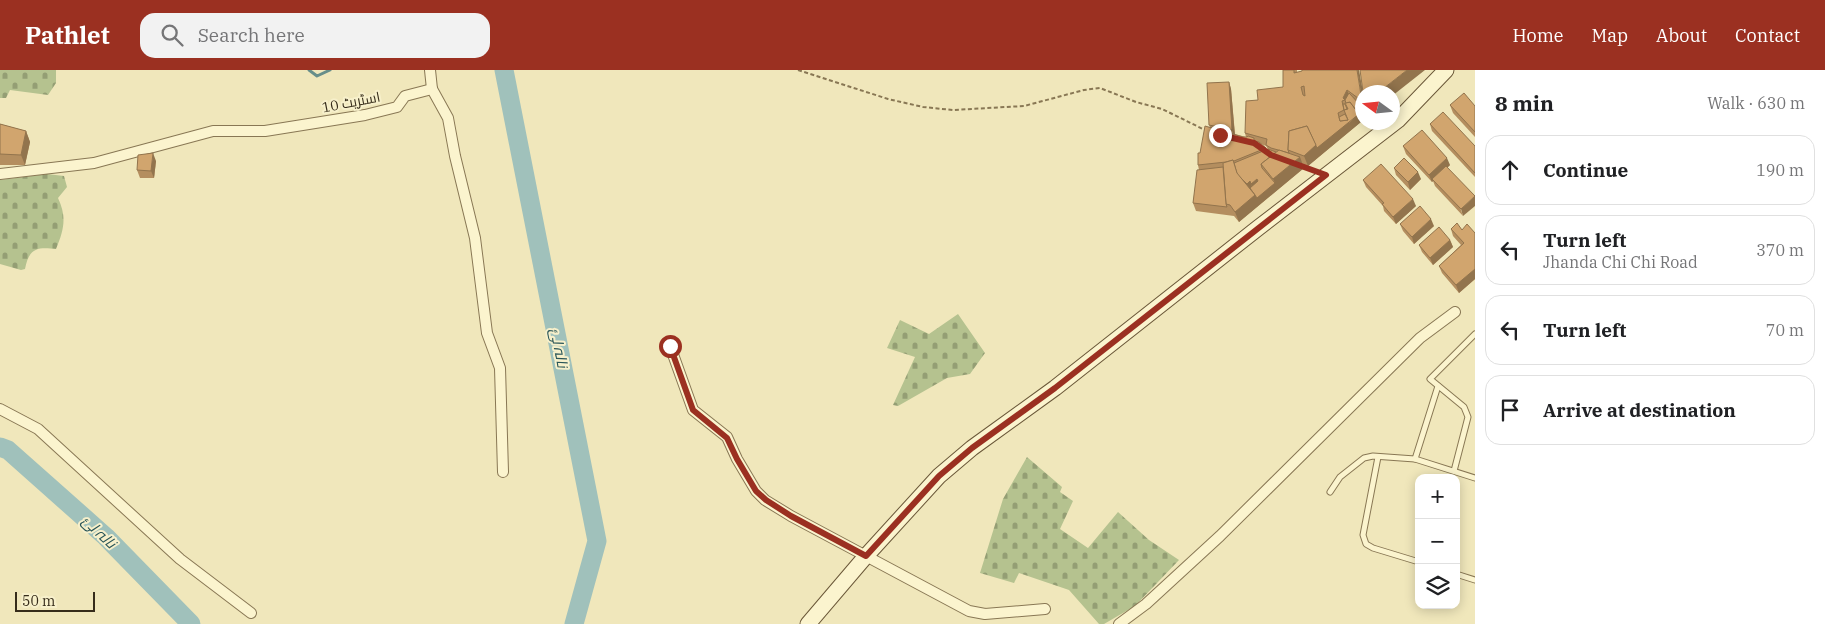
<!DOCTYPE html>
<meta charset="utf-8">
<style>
:root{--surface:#fff;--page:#f2f2f2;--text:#202124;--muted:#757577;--line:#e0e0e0;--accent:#9b3021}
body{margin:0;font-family:"IBM Plex Serif",Cairo,serif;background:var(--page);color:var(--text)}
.controls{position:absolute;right:15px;bottom:15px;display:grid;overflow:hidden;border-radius:10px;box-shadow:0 2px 12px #0003}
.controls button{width:45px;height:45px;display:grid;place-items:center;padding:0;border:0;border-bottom:1px solid var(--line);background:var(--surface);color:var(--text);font:25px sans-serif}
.compass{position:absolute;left:1355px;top:15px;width:45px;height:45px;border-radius:50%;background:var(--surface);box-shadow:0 2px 12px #0003;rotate:285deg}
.scale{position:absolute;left:15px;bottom:12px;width:80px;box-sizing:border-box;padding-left:5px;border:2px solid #362c1a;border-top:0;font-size:14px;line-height:18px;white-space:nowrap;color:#362c1a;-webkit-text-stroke:4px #f7f0cb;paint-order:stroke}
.stop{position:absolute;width:15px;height:15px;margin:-11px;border:4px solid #9b3021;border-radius:50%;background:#fff}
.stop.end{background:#9b3021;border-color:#fff;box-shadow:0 1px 5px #0008}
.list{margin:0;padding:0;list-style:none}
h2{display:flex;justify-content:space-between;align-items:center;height:65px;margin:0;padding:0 20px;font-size:21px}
h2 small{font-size:16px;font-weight:400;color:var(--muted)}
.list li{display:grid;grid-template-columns:32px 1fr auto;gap:15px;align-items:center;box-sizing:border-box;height:70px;margin:0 10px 10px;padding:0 10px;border:1px solid var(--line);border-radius:15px}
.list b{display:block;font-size:19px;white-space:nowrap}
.list p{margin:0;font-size:16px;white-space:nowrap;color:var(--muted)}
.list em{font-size:16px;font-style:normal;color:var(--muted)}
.icon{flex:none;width:28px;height:28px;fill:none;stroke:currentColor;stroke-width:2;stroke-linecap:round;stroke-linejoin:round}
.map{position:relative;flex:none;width:1475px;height:554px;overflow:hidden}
header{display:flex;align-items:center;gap:30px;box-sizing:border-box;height:70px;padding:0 25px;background:var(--accent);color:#fff}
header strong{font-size:24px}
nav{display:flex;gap:28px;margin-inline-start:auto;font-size:18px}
.search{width:350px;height:45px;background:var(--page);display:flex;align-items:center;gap:12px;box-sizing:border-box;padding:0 18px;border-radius:15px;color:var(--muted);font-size:19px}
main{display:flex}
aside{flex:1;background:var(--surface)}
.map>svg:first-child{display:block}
</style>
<header>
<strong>Pathlet</strong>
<div class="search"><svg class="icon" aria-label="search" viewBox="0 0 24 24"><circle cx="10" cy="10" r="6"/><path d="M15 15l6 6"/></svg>Search here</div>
<nav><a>Home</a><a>Map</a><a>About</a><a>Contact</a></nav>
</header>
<main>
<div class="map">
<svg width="1475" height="554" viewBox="0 0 1475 554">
<defs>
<pattern id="cemetery-stones" width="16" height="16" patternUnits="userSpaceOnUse" patternTransform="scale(1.25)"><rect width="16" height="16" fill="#b5c28f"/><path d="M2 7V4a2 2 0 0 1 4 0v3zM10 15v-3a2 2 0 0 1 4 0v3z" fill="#949e74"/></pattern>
</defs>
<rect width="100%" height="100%" fill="#f0e7bb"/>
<!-- cemetery -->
<g fill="url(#cemetery-stones)">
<path d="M0 0H56V13L48 25 10 20 6 28H0Z"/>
<path d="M47 104 64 106 67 117 58 128C67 147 64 160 56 179 37 177 29 178 25 199L21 200 0 194V110Z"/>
<path d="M958 244 985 283 970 304 947 308 898 336 893 335 915 287 887 278 900 250 929 264Z"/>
<path d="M1027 387 1062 417 1060 422 1073 431 1060 459 1088 478 1118 442 1149 470 1179 490 1135 536 1104 554H1099L1069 520 1019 503 1014 513 980 503 1003 429Z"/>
</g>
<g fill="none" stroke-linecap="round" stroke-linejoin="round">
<!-- stream -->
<path stroke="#678e8a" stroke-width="3" d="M309 0 317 6 330 0"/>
<!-- river -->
<g stroke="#a0c1bb" stroke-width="19">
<path d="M504 0 597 471 574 554"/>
<path d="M0 377 8 380 106 467 191 554"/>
</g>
<defs>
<g id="lane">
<path d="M1378 387 1363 465 1366 474 1373 478 1419 492"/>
<path d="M1415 389 1438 316"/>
<path d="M1454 401 1468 347 1464 337 1430 309 1475 264"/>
<path d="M1330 422 1340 407 1364 388 1373 386 1415 389 1475 408"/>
<path d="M1456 504 1475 510"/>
</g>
<g id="street">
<path d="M430 0 432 19"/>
<path d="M0 104 94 93 213 61H265L365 45 397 37 405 26 432 19 448 48 455 86 475 168 487 263 500 298 503 402"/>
<path d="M670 276 693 340 727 367 737 389 756 421 765 430 791 446 969 541 985 544 1045 539"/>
<path d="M0 339 38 359 180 489 251 543"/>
<path d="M1119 554 1146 534 1220 466 1420 268 1455 242"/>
</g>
<path id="secondary" d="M808 554 866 486 939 406 972 378 1055 318 1258 158 1398 50 1446 0"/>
</defs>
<!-- lane casing -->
<use href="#lane" stroke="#887754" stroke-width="7"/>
<!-- street casing -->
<use href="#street" stroke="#887754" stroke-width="12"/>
<!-- secondary casing -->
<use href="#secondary" stroke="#6a5738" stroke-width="17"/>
<!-- path -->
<g stroke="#887754" stroke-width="2" stroke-dasharray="4 2.5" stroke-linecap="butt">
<path d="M798 0 888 29 923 37 953 40 1024 36 1084 20 1100 18 1136 32 1162 39 1205 60"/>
<path d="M1303 96 1312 100"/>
</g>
<!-- lane -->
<use href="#lane" stroke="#fbf4ce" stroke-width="5"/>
<!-- street -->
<use href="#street" stroke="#fbf4ce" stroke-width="10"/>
<!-- secondary -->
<use href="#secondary" stroke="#fbf4ce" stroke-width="15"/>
</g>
<!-- wall -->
<g fill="#b48e5f" fill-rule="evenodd">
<path d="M1283 0H1297V2L1362 22V36L1360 34 1362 51 1308 96 1303 95 1304 98 1239 152 1234 146 1196 141 1193 133 1199 100 1198 95 1200 83 1210 57 1209 55 1229 12 1231 19 1235 64 1246 67 1245 63 1258 30 1283 17ZM1261 74 1266 76 1268 79 1266 80Z"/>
<path d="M1450 35 1475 36V67L1453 43Z"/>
<path d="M0 54 26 61 30 72 25 95H0Z"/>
<path d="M1430 54 1475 76V107L1432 61Z"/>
<path d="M1403 76 1450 95 1447 98 1463 146 1435 116 1433 111 1432 112 1406 84Z"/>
<path d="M156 91 154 108H140L137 100Z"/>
<path d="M1394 98 1421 109 1410 120 1396 105Z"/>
<path d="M1363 110 1416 136 1396 154 1384 141 1383 136 1366 117Z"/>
<path d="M1400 154 1434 156 1414 174 1403 161Z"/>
<path d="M1451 159 1462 160 1475 163V209L1459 223 1442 203 1439 196 1461 175 1453 166Z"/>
<path d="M1450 170 1453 177 1433 195 1422 182 1419 175Z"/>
</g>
<!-- shaded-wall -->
<g fill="#92744d">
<path d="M1357 0H1359L1363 22 1362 29Z"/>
<path d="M1407 0H1425L1392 26V22H1379Z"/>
<path d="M1229 12 1231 19 1235 67 1232 60Z"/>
<path d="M1347 20 1350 27 1345 30 1343 28Z"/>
<path d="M1338 43 1340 50 1349 53 1359 44 1361 52 1320 86 1308 96 1304 86Z"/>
<path d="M26 61 30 72 25 95 21 85Z"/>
<path d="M153 83 156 91 154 108 151 101Z"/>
<path d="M1300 87 1304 98 1239 152 1235 142 1255 125 1275 113 1273 109Z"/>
<path d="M1447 88 1450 95 1434 110 1432 109 1433 111 1432 112 1429 105Z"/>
<path d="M1418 102 1421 109 1410 120 1408 112Z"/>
<path d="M1257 109 1260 116 1254 121 1251 114Z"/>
<path d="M1250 111 1253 119H1249L1246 115Z"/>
<path d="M1475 126V136L1463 146 1461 139Z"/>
<path d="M1413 129 1416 136 1396 154 1393 147Z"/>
<path d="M1431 149 1434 156 1414 174 1412 167Z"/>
<path d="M1450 170 1453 177 1433 195 1430 188Z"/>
<path d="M1475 199V209L1459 223 1456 215Z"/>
</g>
<!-- building -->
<g fill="#d1a56e" stroke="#92744d" fill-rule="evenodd">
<path d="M1283 0H1294V3L1302 1V0H1357L1362 31 1347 20 1343 28 1345 30 1342 31 1344 40 1348 39 1345 33 1350 32 1359 44 1317 78 1307 56 1289 61 1288 80 1289 83 1271 78 1266 75 1267 69 1245 63 1246 31 1258 30 1257 20 1283 17ZM1304 16 1305 26 1303 25 1301 17ZM1344 40 1348 50 1340 51 1338 43Z"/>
<path d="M1360 0H1407L1379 22H1363Z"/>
<path d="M1229 12 1232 60 1209 55 1207 13Z"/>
<path d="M1349 23 1362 37V46L1360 48 1359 44 1350 32 1346 33 1345 30Z"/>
<path d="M1464 23 1475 36V62L1450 35Z"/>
<path d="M1343 34H1345L1347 39 1344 40Z"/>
<path d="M1443 42 1475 76V103L1430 54Z"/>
<path d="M1345 44 1348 50 1340 51 1339 47Z"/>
<path d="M0 54 26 61 21 85 0 84Z"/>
<path d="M1205 56 1243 67H1247L1248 66 1254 68V71L1259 72 1266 78 1234 91H1233V90L1226 92 1198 95V83H1200Z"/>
<path d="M1307 56 1316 75 1304 86 1288 80 1289 61Z"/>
<path d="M1422 60 1447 88 1429 105 1403 76Z"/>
<path d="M1268 79 1276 82 1261 94 1262 98 1275 113 1257 128 1255 125 1250 118 1258 111 1257 109 1251 114 1250 111 1247 114 1237 104 1234 93Z"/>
<path d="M1279 80 1300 87 1273 109 1261 94Z"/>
<path d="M153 83 151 101 137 100 138 85Z"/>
<path d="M1404 88 1418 102 1408 112 1394 98Z"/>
<path d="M1233 90 1237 103 1255 125 1235 142 1230 135 1226 134 1223 93Z"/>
<path d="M1381 94 1413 129 1393 147 1382 134 1384 133 1363 110Z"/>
<path d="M1446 96 1475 126 1461 139 1432 109Z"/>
<path d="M1223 97 1226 134 1227 137 1193 133 1197 100Z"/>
<path d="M1420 136 1431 149 1412 167 1400 154Z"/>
<path d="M1457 153 1462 160 1467 154 1475 163V199L1456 215 1439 196 1464 173 1451 159Z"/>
<path d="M1439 157 1450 170 1430 188 1419 175Z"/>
</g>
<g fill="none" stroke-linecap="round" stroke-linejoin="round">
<!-- route -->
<path stroke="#9b3021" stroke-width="6" d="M670 276 693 340 727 368 737 389 756 421 766 430 791 446 866 486 939 406 972 378 1055 318 1326 105 1271 85 1254 73 1220 65"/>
</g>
<g text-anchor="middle" stroke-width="4" stroke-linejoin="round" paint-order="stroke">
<!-- street labels -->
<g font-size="14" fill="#362c1a" stroke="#f7f0cb">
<text transform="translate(351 32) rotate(-11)" y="5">اسٹریٹ 10</text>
</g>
<!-- water labels -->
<g font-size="15" font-style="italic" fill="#285457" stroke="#f7f0cb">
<text transform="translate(559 278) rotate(79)" y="5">نالہ لئ</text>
<text transform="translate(99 462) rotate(43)" y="5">نالہ لئ</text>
</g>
</g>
</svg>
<div class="controls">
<button>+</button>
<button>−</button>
<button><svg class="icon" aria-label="layers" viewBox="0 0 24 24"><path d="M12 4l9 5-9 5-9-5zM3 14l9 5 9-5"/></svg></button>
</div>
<svg class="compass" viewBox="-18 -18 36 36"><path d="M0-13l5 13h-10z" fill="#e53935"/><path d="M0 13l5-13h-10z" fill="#757577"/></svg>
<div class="scale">50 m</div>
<div class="stop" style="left:670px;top:276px"></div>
<div class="stop end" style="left:1220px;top:65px"></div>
</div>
<aside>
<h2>8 min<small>Walk · 630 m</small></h2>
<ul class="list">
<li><svg class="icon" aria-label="ahead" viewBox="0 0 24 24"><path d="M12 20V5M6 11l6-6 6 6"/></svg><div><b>Continue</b></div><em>190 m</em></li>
<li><svg class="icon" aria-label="left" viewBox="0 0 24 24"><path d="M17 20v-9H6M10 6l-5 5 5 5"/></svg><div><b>Turn left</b><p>Jhanda Chi Chi Road</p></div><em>370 m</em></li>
<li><svg class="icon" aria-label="left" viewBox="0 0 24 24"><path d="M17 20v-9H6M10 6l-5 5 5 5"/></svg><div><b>Turn left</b></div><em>70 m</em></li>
<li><svg class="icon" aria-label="arrive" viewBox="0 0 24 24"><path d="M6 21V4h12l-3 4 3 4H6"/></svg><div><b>Arrive at destination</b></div></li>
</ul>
</aside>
</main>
